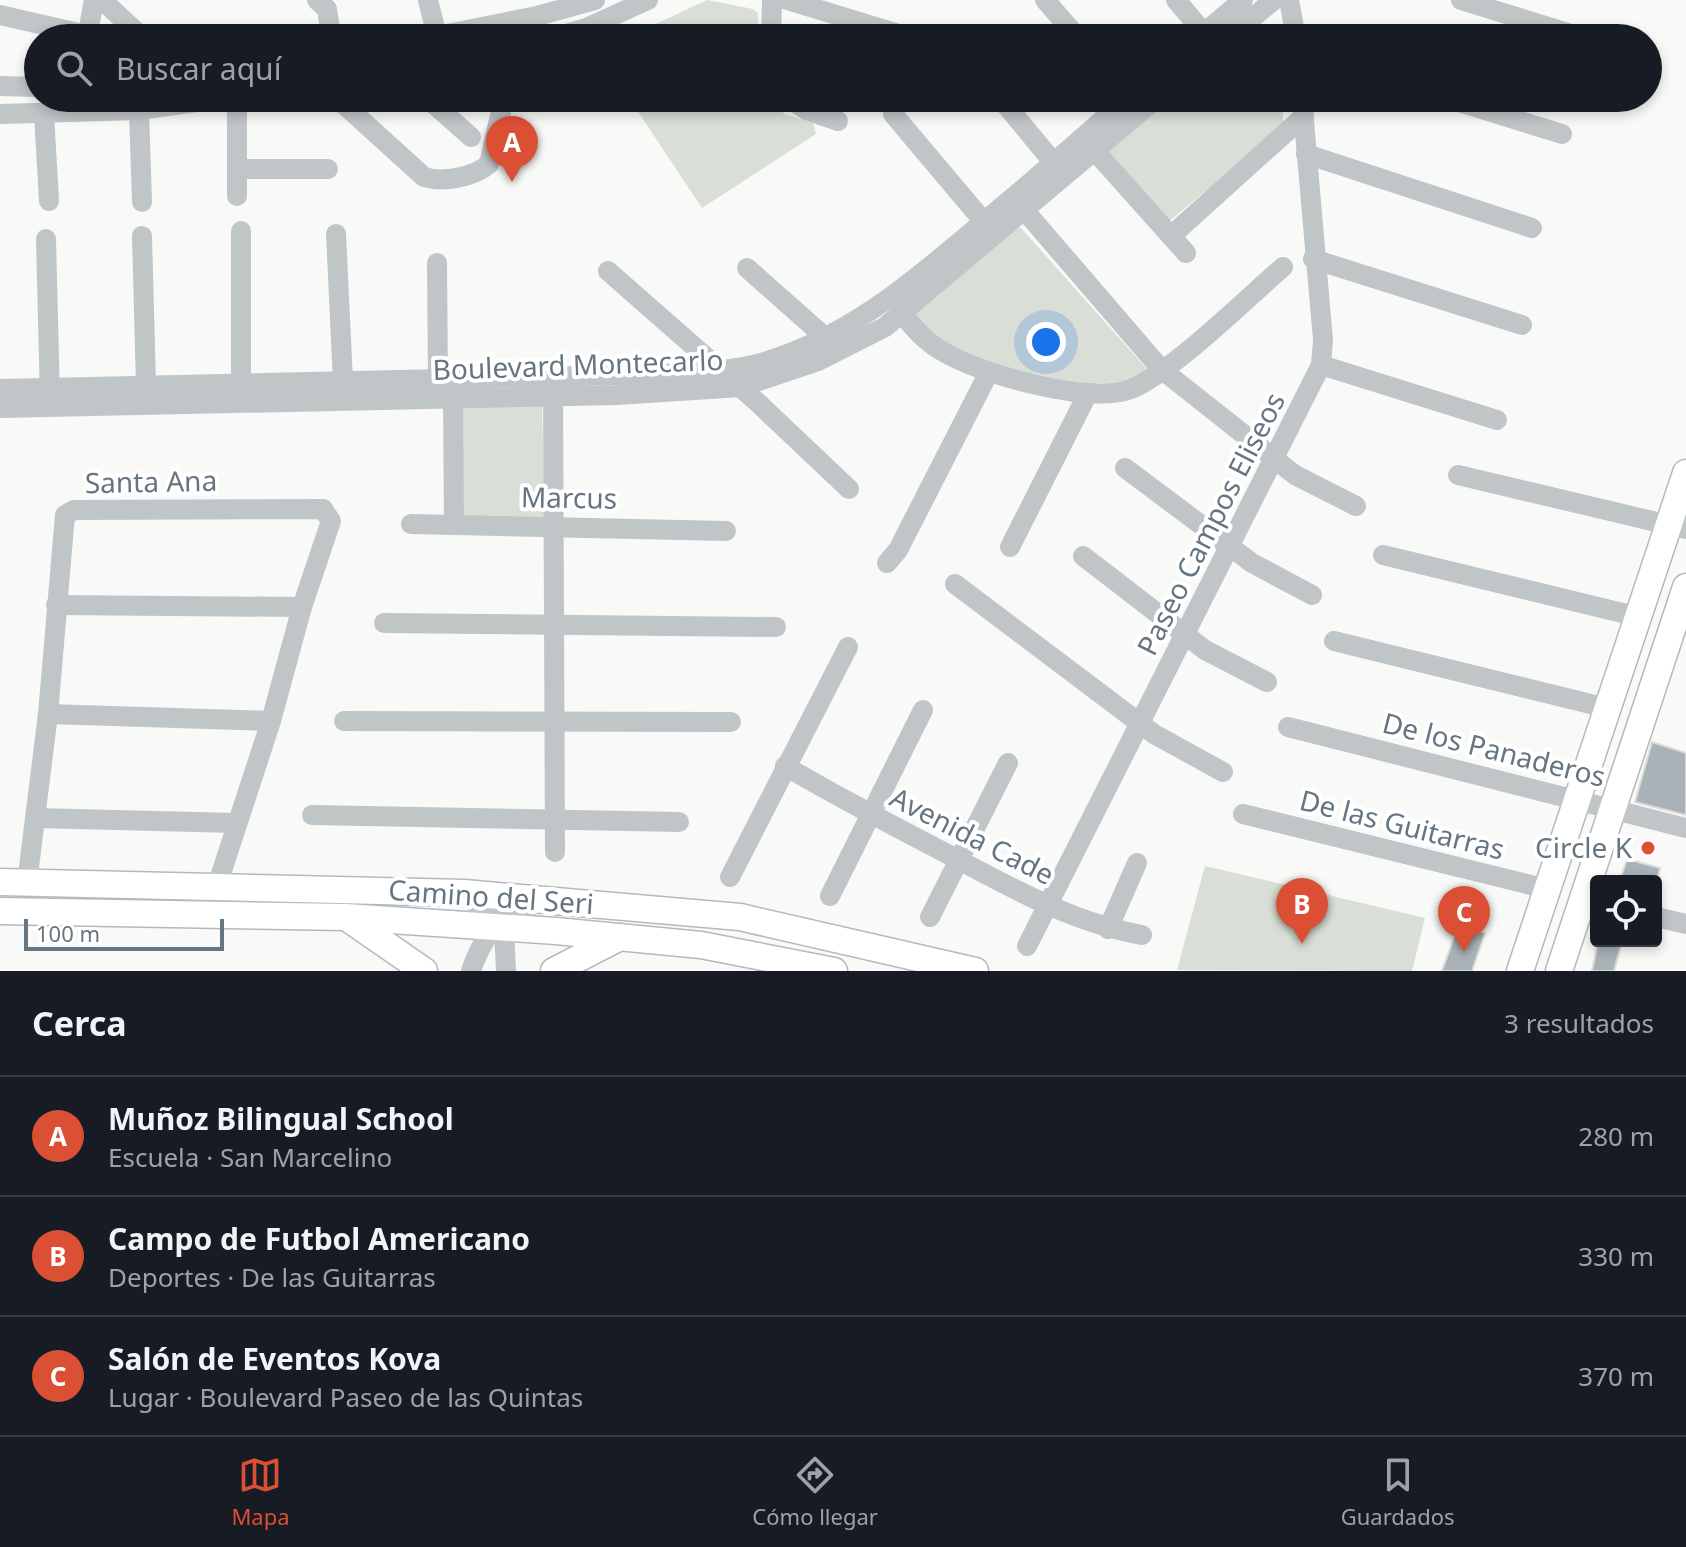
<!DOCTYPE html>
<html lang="es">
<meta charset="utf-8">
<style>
:root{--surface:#171b24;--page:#242831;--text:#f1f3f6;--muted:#9ea1a6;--line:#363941;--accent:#db4f34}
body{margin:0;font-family:"Noto Sans",sans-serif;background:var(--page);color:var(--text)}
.controls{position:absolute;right:24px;bottom:24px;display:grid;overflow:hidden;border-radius:8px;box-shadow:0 4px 12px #0003}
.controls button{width:72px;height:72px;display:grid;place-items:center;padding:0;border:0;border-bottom:2px solid var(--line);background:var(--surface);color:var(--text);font:40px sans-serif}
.scale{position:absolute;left:24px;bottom:20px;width:200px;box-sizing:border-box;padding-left:8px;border:4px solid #657680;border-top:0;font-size:22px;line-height:28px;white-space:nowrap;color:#657680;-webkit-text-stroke:6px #fff;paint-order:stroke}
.you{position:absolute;left:1046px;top:342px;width:28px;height:28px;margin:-20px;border:6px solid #fff;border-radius:50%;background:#1a73e8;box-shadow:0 0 0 12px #1a73e833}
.badge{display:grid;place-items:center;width:52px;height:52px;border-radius:50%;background:var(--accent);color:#fff;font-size:26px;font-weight:700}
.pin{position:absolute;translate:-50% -66px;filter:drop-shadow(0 2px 4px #0008)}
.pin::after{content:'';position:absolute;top:42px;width:28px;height:24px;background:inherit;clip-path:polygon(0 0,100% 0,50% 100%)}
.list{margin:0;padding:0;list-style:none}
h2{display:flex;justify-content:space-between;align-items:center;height:104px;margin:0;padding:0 32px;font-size:34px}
h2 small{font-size:26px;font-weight:400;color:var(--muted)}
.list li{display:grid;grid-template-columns:52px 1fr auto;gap:24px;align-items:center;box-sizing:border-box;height:120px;padding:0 32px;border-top:2px solid var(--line)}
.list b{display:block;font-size:30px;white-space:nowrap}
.list p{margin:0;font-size:26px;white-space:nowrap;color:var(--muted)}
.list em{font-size:26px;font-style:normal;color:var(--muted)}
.icon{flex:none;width:44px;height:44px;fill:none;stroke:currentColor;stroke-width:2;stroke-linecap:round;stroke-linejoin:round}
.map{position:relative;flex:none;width:1686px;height:971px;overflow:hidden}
.search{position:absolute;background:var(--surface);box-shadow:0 4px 12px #0003;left:24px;right:24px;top:24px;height:88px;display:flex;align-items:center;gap:20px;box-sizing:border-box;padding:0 28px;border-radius:44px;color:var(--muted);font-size:30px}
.sheet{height:464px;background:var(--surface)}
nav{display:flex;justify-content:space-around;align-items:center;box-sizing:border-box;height:112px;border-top:2px solid var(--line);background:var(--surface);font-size:22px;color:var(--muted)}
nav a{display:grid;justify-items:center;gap:4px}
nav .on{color:var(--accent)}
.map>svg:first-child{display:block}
</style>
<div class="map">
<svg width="1686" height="971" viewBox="0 0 1686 971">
<rect width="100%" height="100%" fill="#f9f9f7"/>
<!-- green -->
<g fill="#d9ded6">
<path d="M707 0 753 9 758 13 759 38H626Z"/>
<path d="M629 98H774L784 114 813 123 816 134 702 208Z"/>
<path d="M1163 98H1283V127L1168 222 1104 147Z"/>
<path d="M1021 228 1146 368 1143 378C1088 392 999 376 948 350 935 344 924 332 913 323V309L1011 229Z"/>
<path d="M542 403 545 520 462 518 458 404Z"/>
<path d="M1205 866 1425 918 1412 971 1177 970Z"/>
</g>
<!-- building -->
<g fill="#a9b2b7" stroke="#dbdbd9" stroke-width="2">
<path d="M1652 742 1686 753V815L1635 802Z"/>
<path d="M1627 859 1660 868 1657 881H1620Z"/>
<path d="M1459 924 1485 933 1472 971H1442Z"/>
<path d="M1598 941 1621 945 1614 971H1592Z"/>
</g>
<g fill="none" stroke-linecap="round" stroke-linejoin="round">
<defs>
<g id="major">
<path d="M0 882 464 893 740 917 975 971"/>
<path d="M0 911 346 917 556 931 701 945 834 971"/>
<path d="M349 919 424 971"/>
<path d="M554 971 620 937"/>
<path d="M1520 971 1686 473"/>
<path d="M1559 971 1686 587"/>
</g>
</defs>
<!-- major casing -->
<use href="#major" stroke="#b4b9bd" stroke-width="29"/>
<!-- minor -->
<g stroke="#c0c5c8" stroke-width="20">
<path d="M102 0 143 38"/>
<path d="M317 0 327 9 331 35"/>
<path d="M428 0 437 36"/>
<path d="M787 0 912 38"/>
<path d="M1045 0 1078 38"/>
<path d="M1176 0 1204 33"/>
<path d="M1289 0 1296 38"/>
<path d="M1461 0 1584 38"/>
<path d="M0 15 87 35"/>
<path d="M87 38 94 0"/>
<path d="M427 38 537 16 595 0"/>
<path d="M552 38 586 28 648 0"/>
<path d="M771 38 772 0"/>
<path d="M1198 38 1243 0"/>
<path d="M1228 38 1274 0"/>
<path d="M0 86 38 87"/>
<path d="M337 98 424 177C443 183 474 177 489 164L504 98"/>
<path d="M427 98 471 137"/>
<path d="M789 98 806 110 838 121"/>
<path d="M1000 98 1054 163"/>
<path d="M1446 98 1562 134"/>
<path d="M139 110 142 202"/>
<path d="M0 114 139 110 225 98"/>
<path d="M44 114 49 201"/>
<path d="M893 114 984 222"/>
<path d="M1094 150 1186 253"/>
<path d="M1306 154 1532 228"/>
<path d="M237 169H328"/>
<path d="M237 196V98"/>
<path d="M1019 204 1161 369 1295 475 1356 506"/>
<path d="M336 234 343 382"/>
<path d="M142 236 146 385"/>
<path d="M1171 236 1304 116"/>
<path d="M46 239 50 399"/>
<path d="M1313 259 1522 325"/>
<path d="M437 263 438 380"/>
<path d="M747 268 826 338"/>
<path d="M608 271 756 401 849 489"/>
<path d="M902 313C913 328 926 342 942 351 979 374 1089 405 1131 389 1170 374 1248 297 1283 267"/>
<path d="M1321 365 1497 420"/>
<path d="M241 385V231"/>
<path d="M553 386 555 852"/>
<path d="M0 389 661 374C695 372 730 372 764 362 847 337 909 285 974 230 1026 187 1077 143 1127 98"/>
<path d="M453 397 454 525"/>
<path d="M0 408 617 395 741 387 818 361 885 327 1157 98"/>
<path d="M1125 468 1252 563 1312 595"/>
<path d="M1458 475 1686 529"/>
<path d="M411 524 726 531"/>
<path d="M1010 547 1088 393"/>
<path d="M1383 555 1639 617"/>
<path d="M1083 556 1205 650 1267 682"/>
<path d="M887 563 898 550 988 374"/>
<path d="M955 584 1154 734 1223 772"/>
<path d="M56 605 302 607"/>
<path d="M384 623 776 627"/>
<path d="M1334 641 1607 708"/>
<path d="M48 714 271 721"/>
<path d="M344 721 731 722"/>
<path d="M1288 727 1686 828"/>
<path d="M785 766C841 799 899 829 957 859 1017 891 1075 923 1142 935"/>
<path d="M1243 814 1547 889"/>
<path d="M312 815 679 822"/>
<path d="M35 818 236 823"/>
<path d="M730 877 848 647"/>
<path d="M27 883 48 714 65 515 74 510 323 509 331 521 302 607 271 721 217 886"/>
<path d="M464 893 504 929 506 971"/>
<path d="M830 896 923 710"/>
<path d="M930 917 1008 763"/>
<path d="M1656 917 1686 924"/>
<path d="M1108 929 1137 863"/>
<path d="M1027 946 1321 365 1323 340 1302 98"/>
<path d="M471 971C486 927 501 918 542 901"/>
</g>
<!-- major -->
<use href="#major" stroke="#fff" stroke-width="26"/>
</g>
<!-- markers -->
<circle fill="#db4f34" stroke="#fff" stroke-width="3" cx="1648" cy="848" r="8"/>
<g text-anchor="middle" stroke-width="8" stroke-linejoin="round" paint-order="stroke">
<!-- street labels -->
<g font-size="28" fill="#657680" stroke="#fff">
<text transform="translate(578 365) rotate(-2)" y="10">Boulevard Montecarlo</text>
<text transform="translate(151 482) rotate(-1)" y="10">Santa Ana</text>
<text transform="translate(569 498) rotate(1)" y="10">Marcus</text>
<text transform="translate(1211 524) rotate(-63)" y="10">Paseo Campos Eliseos</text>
<text transform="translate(1494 750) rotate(14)" y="10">De los Panaderos</text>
<text transform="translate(1402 825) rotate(14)" y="10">De las Guitarras</text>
<text transform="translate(972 836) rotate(27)" y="10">Avenida Cade</text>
<text transform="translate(491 897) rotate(4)" y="10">Camino del Seri</text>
</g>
<!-- poi labels -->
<g font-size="28" fill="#657680" stroke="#fff" text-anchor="end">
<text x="1632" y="858">Circle K</text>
</g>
</g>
</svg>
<div class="controls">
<button><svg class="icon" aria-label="locate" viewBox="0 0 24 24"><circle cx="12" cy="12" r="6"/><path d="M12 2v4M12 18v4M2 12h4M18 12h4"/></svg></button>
</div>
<div class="scale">100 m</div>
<div class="you"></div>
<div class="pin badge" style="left:512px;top:182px">A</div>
<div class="pin badge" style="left:1302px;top:944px">B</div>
<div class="pin badge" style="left:1464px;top:952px">C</div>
<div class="search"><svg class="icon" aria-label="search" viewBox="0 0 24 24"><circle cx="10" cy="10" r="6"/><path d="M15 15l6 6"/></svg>Buscar aquí</div>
</div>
<section class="sheet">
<h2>Cerca<small>3 resultados</small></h2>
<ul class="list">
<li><span class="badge">A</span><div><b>Muñoz Bilingual School</b><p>Escuela · San Marcelino</p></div><em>280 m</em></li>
<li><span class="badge">B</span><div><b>Campo de Futbol Americano</b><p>Deportes · De las Guitarras</p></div><em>330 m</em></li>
<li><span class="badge">C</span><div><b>Salón de Eventos Kova</b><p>Lugar · Boulevard Paseo de las Quintas</p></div><em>370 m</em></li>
</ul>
</section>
<nav>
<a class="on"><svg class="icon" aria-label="map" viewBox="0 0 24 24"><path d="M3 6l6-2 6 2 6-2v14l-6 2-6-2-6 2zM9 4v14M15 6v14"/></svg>Mapa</a>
<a><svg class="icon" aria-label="directions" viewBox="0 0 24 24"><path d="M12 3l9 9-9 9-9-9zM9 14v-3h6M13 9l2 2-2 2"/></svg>Cómo llegar</a>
<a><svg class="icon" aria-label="saved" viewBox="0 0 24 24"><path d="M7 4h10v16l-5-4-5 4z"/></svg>Guardados</a>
</nav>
